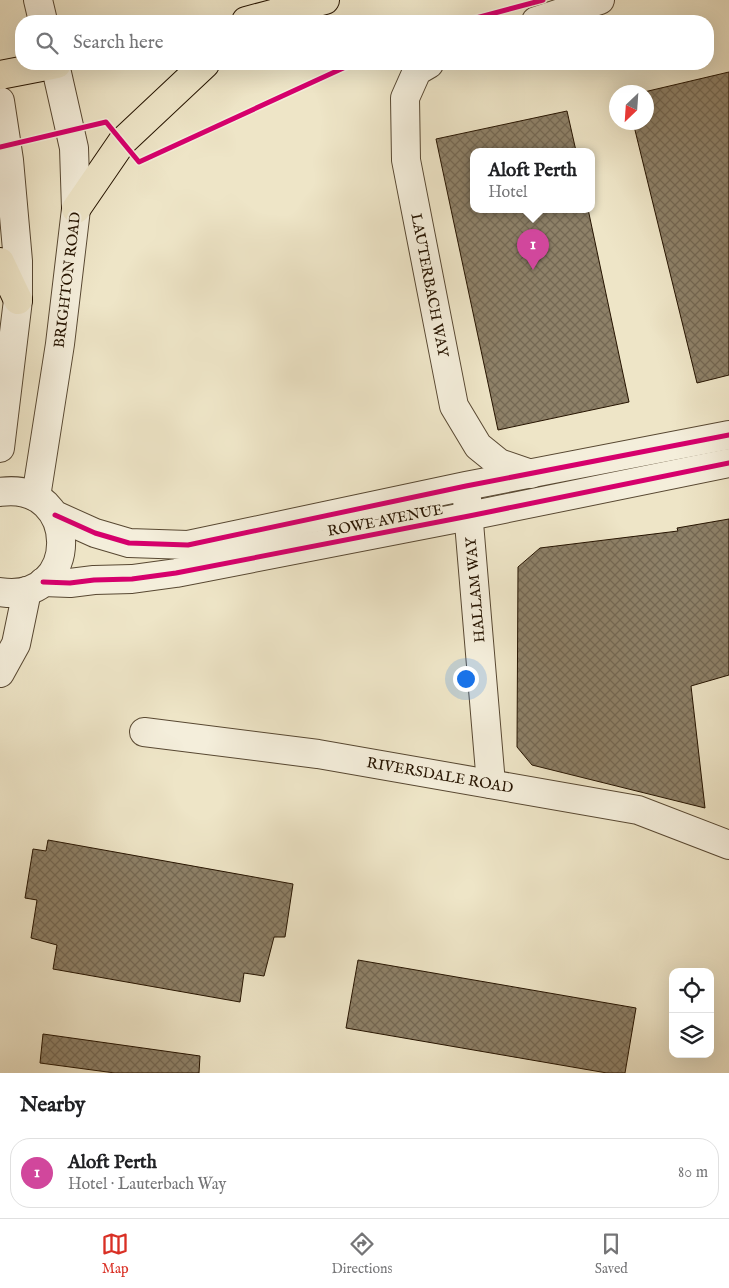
<!DOCTYPE html>
<meta charset="utf-8">
<style>
:root{--surface:#fff;--page:#f6f6f6;--text:#202124;--muted:#757577;--line:#e0e0e0;--accent:#d93025}
body{margin:0;font-family:"IM FELL English",serif;background:var(--page);color:var(--text)}
.controls{position:absolute;right:15px;bottom:15px;display:grid;overflow:hidden;border-radius:10px;box-shadow:0 5px 20px #0002}
.controls button{width:45px;height:45px;display:grid;place-items:center;padding:0;border:0;border-bottom:1px solid var(--line);background:var(--surface);color:var(--text);font:25px sans-serif}
.compass{position:absolute;left:609px;top:85px;width:45px;height:45px;border-radius:50%;background:var(--surface);box-shadow:0 5px 20px #0002;rotate:205deg}
.you{position:absolute;left:465px;top:678px;width:18px;height:18px;margin:-12px;border:4px solid #fff;border-radius:50%;background:#1a73e8;box-shadow:0 0 0 8px #1a73e833}
.badge{display:grid;place-items:center;width:32px;height:32px;border-radius:50%;background:var(--accent);color:#fff;font-size:16px;font-weight:700}
.pin{position:absolute;translate:-50% -41px;filter:drop-shadow(0 1px 2px #0008)}
.pin::after{content:'';position:absolute;top:26px;width:18px;height:15px;background:inherit;clip-path:polygon(0 0,100% 0,50% 100%)}
.popup{position:absolute;left:470px;top:148px;width:125px;height:65px;box-sizing:border-box;display:grid;place-content:center;border-radius:10px;background:var(--surface);filter:drop-shadow(0 1px 4px #0005);font-size:16px;white-space:nowrap;color:var(--muted)}
.popup b{font-size:19px;color:var(--text)}
.popup::after{content:'';position:absolute;left:50%;top:100%;margin-left:-10px;border:10px solid transparent;border-top-color:var(--surface)}
.list{margin:0;padding:0;list-style:none}
h2{display:flex;justify-content:space-between;align-items:center;height:65px;margin:0;padding:0 20px;font-size:21px}
h2 small{font-size:16px;font-weight:400;color:var(--muted)}
.list li{display:grid;grid-template-columns:32px 1fr auto;gap:15px;align-items:center;box-sizing:border-box;height:70px;margin:0 10px 10px;padding:0 10px;border:1px solid var(--line);border-radius:20px}
.list b{display:block;font-size:19px;white-space:nowrap}
.list p{margin:0;font-size:16px;white-space:nowrap;color:var(--muted)}
.list em{font-size:16px;font-style:normal;color:var(--muted)}
.icon{flex:none;width:28px;height:28px;fill:none;stroke:currentColor;stroke-width:2;stroke-linecap:round;stroke-linejoin:round}
.map{position:relative;flex:none;width:729px;height:1073px;overflow:hidden}
.search{position:absolute;background:var(--surface);box-shadow:0 5px 20px #0002;left:15px;right:15px;top:15px;height:55px;display:flex;align-items:center;gap:12px;box-sizing:border-box;padding:0 18px;border-radius:20px;color:var(--muted);font-size:19px}
.sheet{height:145px;background:var(--surface)}
nav{display:flex;justify-content:space-around;align-items:center;box-sizing:border-box;height:70px;border-top:1px solid var(--line);background:var(--surface);font-size:14px;color:var(--muted)}
nav a{display:grid;justify-items:center;gap:2px}
nav .on{color:var(--accent)}
.map>svg:first-child{display:block}
</style>
<div class="map">
<svg width="729" height="1073" viewBox="0 0 729 1073">
<defs>
<pattern id="building-cross-hatch" width="8" height="8" patternUnits="userSpaceOnUse" patternTransform="scale(1.25)"><rect width="8" height="8" fill="#8e8168"/><path d="M0 0l8 8M0 8l8-8" fill="none" stroke="#746853"/></pattern>
</defs>
<rect width="100%" height="100%" fill="#eee5c7"/>
<filter id="stains"><feTurbulence type="fractalNoise" baseFrequency=".004" numOctaves="4"/><feColorMatrix values="0 0 0 0 .2 0 0 0 0 .09 0 0 0 0 .02 0 0 0 .5 -.17"/></filter>
<radialGradient id="worn" r=".72"><stop offset=".6" stop-color="#630" stop-opacity="0"/><stop offset="1" stop-color="#630" stop-opacity=".3"/></radialGradient>
<!-- building -->
<g fill="url(#building-cross-hatch)" stroke="#261401">
<path d="M729 72V375L697 383 633 122H646V92H644Z"/>
<path d="M567 111 576 151H474V209H588L629 402 498 430 436 139Z"/>
<path d="M729 519V675L691 686 705 808 532 765 517 747 518 567 540 548 678 531 677 528Z"/>
<path d="M48 840 293 884 285 937H274L264 976 244 973 240 1002 53 969 57 945 31 938 37 900 25 898 33 849 46 851Z"/>
<path d="M358 960 636 1008 625 1073H607L346 1028Z"/>
<path d="M43 1034 200 1056 199 1073H115L40 1063Z"/>
</g>
<g fill="none" stroke-linecap="round" stroke-linejoin="round">
<defs>
<g id="minor">
<path d="M536 21 600 0"/>
<path d="M429 64 417 71 405 98 406 160 454 406 478 446 499 463 531 474"/>
<path d="M0 101 9 160 18 261V300L0 448"/>
<path d="M0 492C81 480 82 605 0 592"/>
<path d="M36 497 60 344 76 209 74 148 55 64"/>
<path d="M467 499 491 784"/>
<path d="M55 515 95 533 129 543 188 545 466 486 729 435"/>
<path d="M43 582 70 583 94 580 132 579 176 573 469 516 729 463"/>
<path d="M0 673 16 644 27 591"/>
<path d="M144 732 318 754 638 810 729 845"/>
</g>
<path id="tertiary" d="M38 0 43 21"/>
<g id="trunk">
<path d="M246 21 325 0"/>
<path d="M0 75 57 64"/>
<path d="M76 209 122 142 205 64"/>
<path d="M0 262 18 300"/>
</g>
</defs>
<!-- minor casing -->
<use href="#minor" stroke="#584832" stroke-width="30"/>
<!-- tertiary casing -->
<use href="#tertiary" stroke="#584832" stroke-width="30"/>
<!-- trunk casing -->
<use href="#trunk" stroke="#261401" stroke-width="30"/>
<!-- minor -->
<use href="#minor" stroke="#f4eedb" stroke-width="28"/>
<!-- tertiary -->
<use href="#tertiary" stroke="#f4eedb" stroke-width="28"/>
<!-- trunk -->
<use href="#trunk" stroke="#eee5c7" stroke-width="28"/>
<defs>
<g id="cycleway">
<path d="M465 21 543 0"/>
<path d="M0 147 106 122 139 162 352 64"/>
<path d="M55 515 95 533 129 543 188 545 466 486 729 435"/>
<path d="M43 582 70 583 94 580 132 579 176 573 469 516 729 463"/>
</g>
</defs>
<!-- cycleway casing -->
<use href="#cycleway" stroke="#f4eedb" stroke-width="8"/>
<!-- cycleway -->
<use href="#cycleway" stroke="#d6006c" stroke-width="5"/>
</g>
<g text-anchor="middle" stroke-width="4" stroke-linejoin="round" paint-order="stroke">
<!-- street labels -->
<g font-size="15" fill="#261401" stroke="#f4eedb">
<text transform="translate(67 280) rotate(-83)" y="5">BRIGHTON ROAD</text>
<text transform="translate(430 285) rotate(79)" y="5">LAUTERBACH WAY</text>
<text transform="translate(385 520) rotate(-11)" y="5">ROWE AVENUE</text>
<text transform="translate(475 590) rotate(-95)" y="5">HALLAM WAY</text>
<text transform="translate(440 775) rotate(10)" y="5">RIVERSDALE ROAD</text>
</g>
</g>
<rect width="100%" height="100%" filter="url(#stains)"/>
<rect width="100%" height="100%" fill="url(#worn)"/>
</svg>
<div class="controls">
<button><svg class="icon" aria-label="locate" viewBox="0 0 24 24"><circle cx="12" cy="12" r="6"/><path d="M12 2v4M12 18v4M2 12h4M18 12h4"/></svg></button>
<button><svg class="icon" aria-label="layers" viewBox="0 0 24 24"><path d="M12 4l9 5-9 5-9-5zM3 14l9 5 9-5"/></svg></button>
</div>
<svg class="compass" viewBox="-18 -18 36 36"><path d="M0-13l5 13h-10z" fill="#e53935"/><path d="M0 13l5-13h-10z" fill="#757577"/></svg>
<div class="you"></div>
<div class="pin badge" style="left:533px;top:270px;background:#d1479c">1</div>
<div class="popup"><b>Aloft Perth</b>Hotel</div>
<div class="search"><svg class="icon" aria-label="search" viewBox="0 0 24 24"><circle cx="10" cy="10" r="6"/><path d="M15 15l6 6"/></svg>Search here</div>
</div>
<section class="sheet">
<h2>Nearby<small></small></h2>
<ul class="list">
<li><span class="badge" style="background:#d1479c">1</span><div><b>Aloft Perth</b><p>Hotel · Lauterbach Way</p></div><em>80 m</em></li>
</ul>
</section>
<nav>
<a class="on"><svg class="icon" aria-label="map" viewBox="0 0 24 24"><path d="M3 6l6-2 6 2 6-2v14l-6 2-6-2-6 2zM9 4v14M15 6v14"/></svg>Map</a>
<a><svg class="icon" aria-label="directions" viewBox="0 0 24 24"><path d="M12 3l9 9-9 9-9-9zM9 14v-3h6M13 9l2 2-2 2"/></svg>Directions</a>
<a><svg class="icon" aria-label="saved" viewBox="0 0 24 24"><path d="M7 4h10v16l-5-4-5 4z"/></svg>Saved</a>
</nav>
